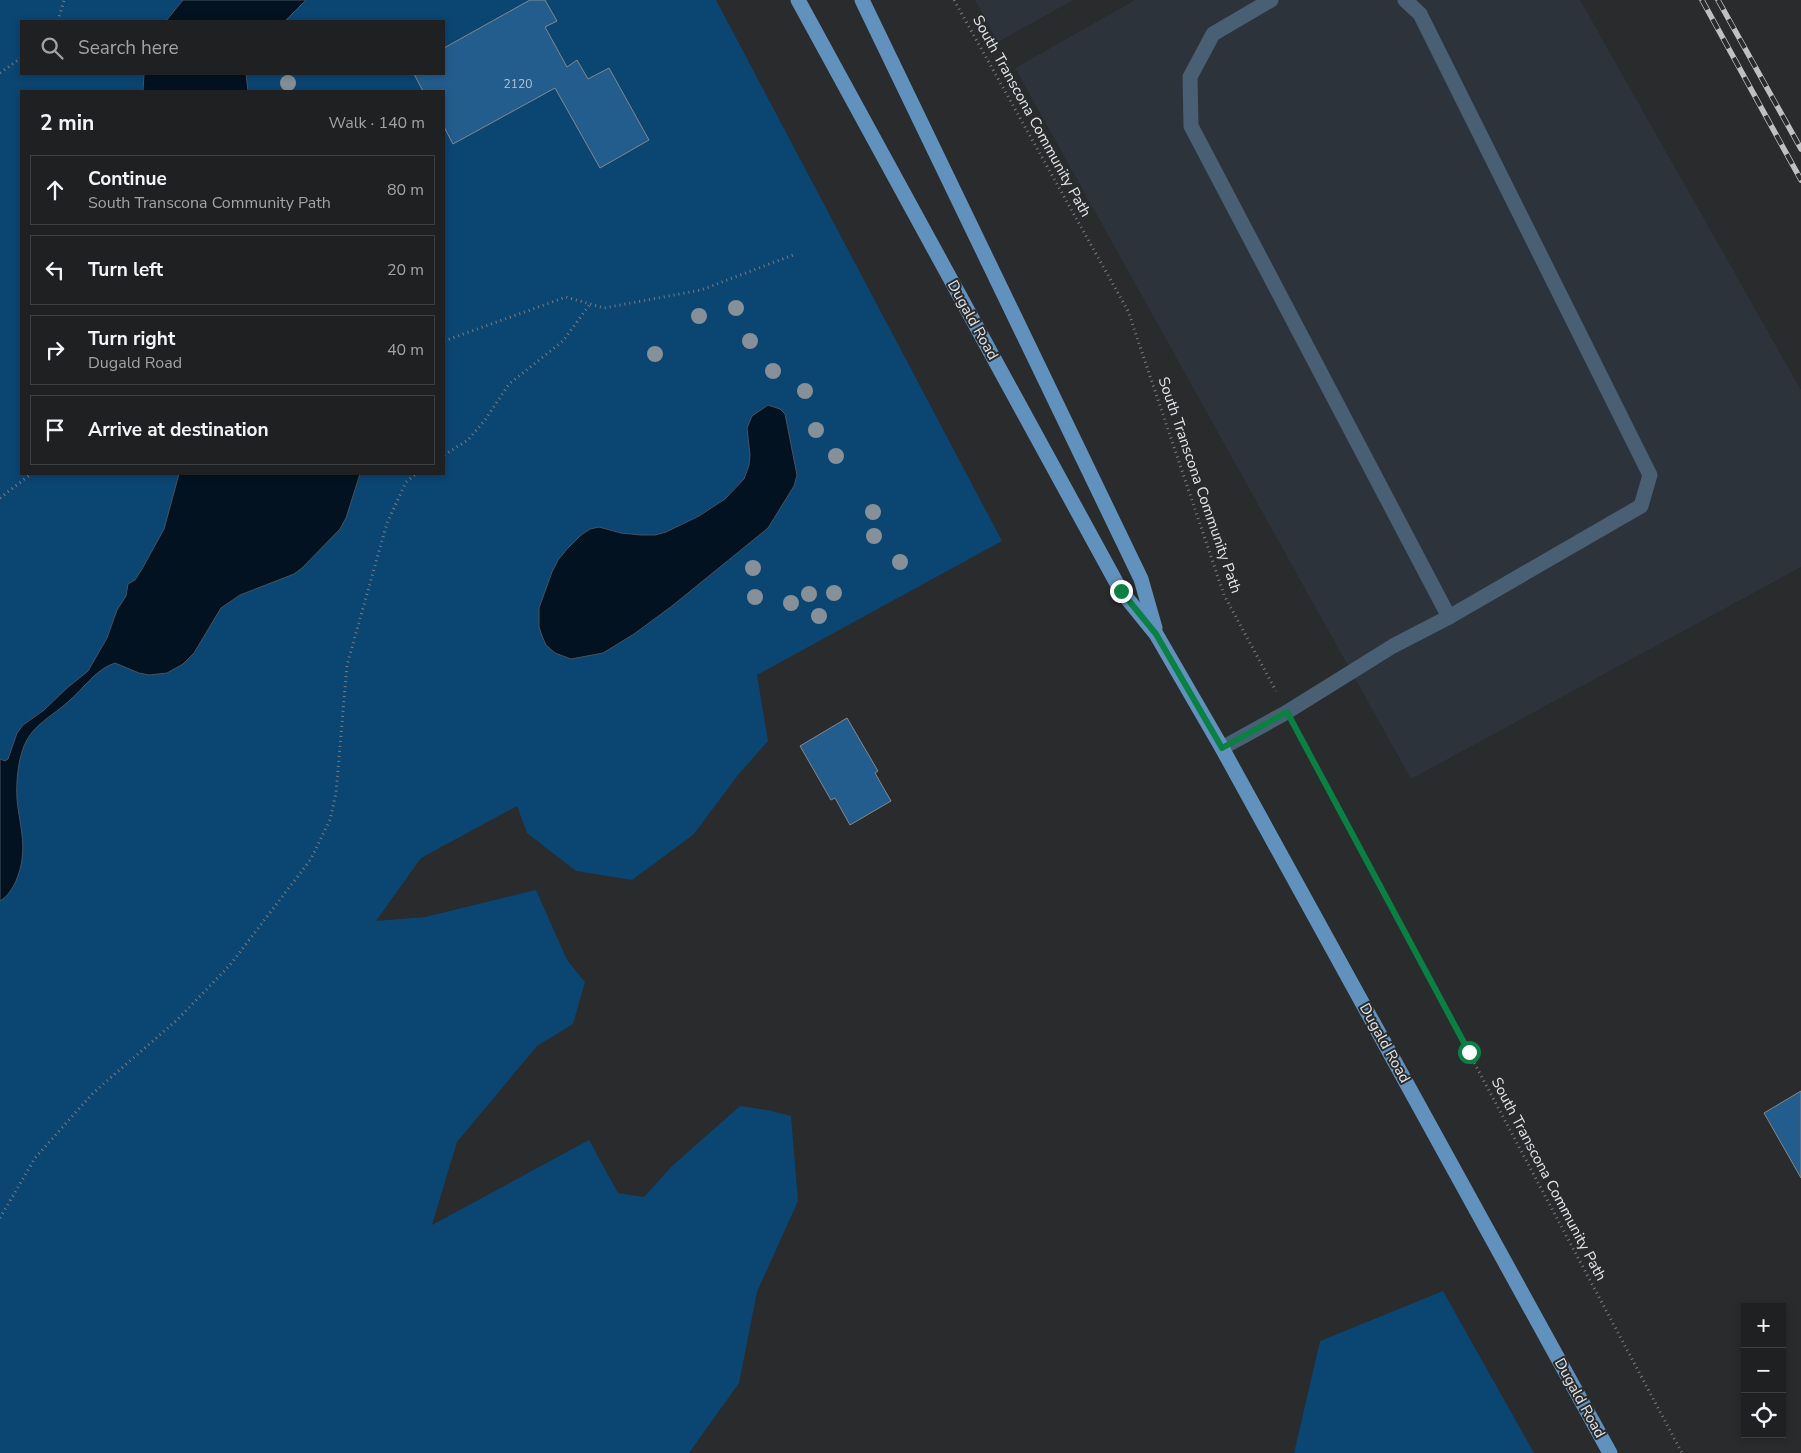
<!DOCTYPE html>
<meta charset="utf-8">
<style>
:root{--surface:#1f2022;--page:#2c2d2f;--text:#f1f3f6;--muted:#a1a3a5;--line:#3c3e40}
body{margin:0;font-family:"Nunito Sans",sans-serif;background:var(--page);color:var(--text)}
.controls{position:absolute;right:15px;bottom:15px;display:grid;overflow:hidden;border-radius:0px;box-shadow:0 2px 8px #0003}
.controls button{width:45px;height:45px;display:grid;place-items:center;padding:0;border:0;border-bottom:1px solid var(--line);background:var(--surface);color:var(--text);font:25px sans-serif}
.stop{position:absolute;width:15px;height:15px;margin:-11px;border:4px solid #0b8043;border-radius:50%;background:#fff}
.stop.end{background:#0b8043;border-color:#fff;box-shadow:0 1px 5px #0008}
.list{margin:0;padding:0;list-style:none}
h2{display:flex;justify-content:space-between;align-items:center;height:65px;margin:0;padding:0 20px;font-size:21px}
h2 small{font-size:16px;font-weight:400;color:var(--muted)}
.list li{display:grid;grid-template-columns:32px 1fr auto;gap:15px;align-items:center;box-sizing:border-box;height:70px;margin:0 10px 10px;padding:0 10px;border:1px solid var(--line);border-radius:0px}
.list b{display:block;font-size:19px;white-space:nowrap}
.list p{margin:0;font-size:16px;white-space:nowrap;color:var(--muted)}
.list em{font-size:16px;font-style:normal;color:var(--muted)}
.icon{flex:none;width:28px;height:28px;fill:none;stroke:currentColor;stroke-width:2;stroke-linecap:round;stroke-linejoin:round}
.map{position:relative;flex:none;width:1801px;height:1453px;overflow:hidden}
.search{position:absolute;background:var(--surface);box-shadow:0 2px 8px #0003;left:20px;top:20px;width:425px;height:55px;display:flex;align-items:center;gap:12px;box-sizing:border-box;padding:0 18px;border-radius:0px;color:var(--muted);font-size:19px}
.panel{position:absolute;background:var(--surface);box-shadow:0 2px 8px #0003;left:20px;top:90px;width:425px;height:385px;border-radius:0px}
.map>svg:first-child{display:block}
</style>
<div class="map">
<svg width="1801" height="1453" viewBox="0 0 1801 1453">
<rect width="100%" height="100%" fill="#292b2d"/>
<!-- built -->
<g fill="#2d333a">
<path d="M975 0H1073L998 42Z"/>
<path d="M1135 0H1580L1801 390V567L1411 779 1015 68Z"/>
</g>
<!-- green -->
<g fill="#0b4571" fill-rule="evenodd">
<path d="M0 0H716L1002 541 757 675 768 741 738 775 694 834 632 880 576 871 527 833 517 806 421 858 376 921 425 917 536 890 567 960 585 982 573 1024 537 1046 457 1142 432 1225 589 1140 618 1193 644 1197 671 1167 740 1106 768 1110 791 1116 798 1201 757 1292 739 1383 689 1453H0ZM21 21H444V74H21ZM21 91H444V474H21Z"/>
<path d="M1443 1291 1534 1453H1294L1320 1341Z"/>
</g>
<!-- water -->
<g fill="#021221" stroke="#46525d">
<path d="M183 0H306L285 21H166Z"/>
<path d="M144 74H246L248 91H143Z"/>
<path d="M768 405 780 409 785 414 797 475 794 486 768 528 672 606 634 634 603 653 571 659 555 653 546 645 542 636 539 627V608L552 572 558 560 567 549 581 535 590 529 599 527 621 533 641 535H655L666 532 699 516 725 499 744 479 749 465 750 455 747 428 752 416Z"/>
<path d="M179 474H360L346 518 340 529 302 568 294 574 240 595 221 608 194 653 183 664 167 673 149 675 139 673 115 663C96 669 84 688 69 701 54 715 32 725 24 746 18 762 16 781 17 799 20 830 29 849 16 881 12 889 8 896 0 901V759L5 761 8 759 17 733 23 725 44 710 67 688 88 671 107 638 117 610 126 596 128 584 135 580 142 569 164 529Z"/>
</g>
<!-- building -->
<g fill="#235d8d" stroke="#85888a">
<path d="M530 0H545L557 21 545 27 567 67 577 60 588 79 609 68 649 140 600 168 555 88 453 144 444 127V91H423L414 74H444V48Z"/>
<path d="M847 718 878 771 875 773 891 801 850 825 835 798 831 800 800 746Z"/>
<path d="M1801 1091V1178L1764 1113Z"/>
</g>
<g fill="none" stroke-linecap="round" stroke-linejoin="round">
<!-- path -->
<g stroke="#7a7c7e" stroke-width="3" stroke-dasharray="1 4" stroke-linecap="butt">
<path d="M954 0 1128 311 1224 595 1276 691"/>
<path d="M58 21 64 0"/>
<path d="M0 73 21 58"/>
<path d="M444 341 566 297 604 308 701 290 793 255"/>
<path d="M444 455 468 440 485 420 509 384 563 341 590 304"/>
<path d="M0 498 31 474"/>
<path d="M1298 732 1682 1453"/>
<path d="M0 1218 35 1158 93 1093 177 1020 230 965 311 859 330 820 336 793 347 665 387 523 406 482 416 474"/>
</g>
<!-- minor -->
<g stroke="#485f74" stroke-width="15">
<path d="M1271 0 1213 34 1190 77 1191 126 1449 617"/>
<path d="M1222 748 1287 712 1393 646 1449 617 1641 506 1650 475 1420 14 1405 0"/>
</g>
<!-- major -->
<g stroke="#6191bd" stroke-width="15">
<path d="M798 0 1121 591 1156 634 1222 748 1610 1453"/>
<path d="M862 0 1141 579 1155 628"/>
</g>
<defs>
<g id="rail">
<path d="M1702 0 1801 180"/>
<path d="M1718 0 1801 149"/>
</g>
</defs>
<!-- rail casing -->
<use href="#rail" stroke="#bfc0c2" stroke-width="5.5"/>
<!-- rail -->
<use href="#rail" stroke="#292b2d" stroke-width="4" stroke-dasharray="11" stroke-linecap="butt"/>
</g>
<!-- trees -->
<g fill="#869098">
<circle cx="288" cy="83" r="8"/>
<circle cx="736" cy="308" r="8"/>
<circle cx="699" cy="316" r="8"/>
<circle cx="750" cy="341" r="8"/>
<circle cx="655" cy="354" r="8"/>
<circle cx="773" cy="371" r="8"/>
<circle cx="805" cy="391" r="8"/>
<circle cx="816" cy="430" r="8"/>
<circle cx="836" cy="456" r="8"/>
<circle cx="873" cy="512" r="8"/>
<circle cx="874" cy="536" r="8"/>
<circle cx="900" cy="562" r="8"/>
<circle cx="753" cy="568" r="8"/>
<circle cx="834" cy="593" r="8"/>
<circle cx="809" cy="594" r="8"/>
<circle cx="755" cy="597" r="8"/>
<circle cx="791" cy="603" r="8"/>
<circle cx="819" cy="616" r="8"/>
</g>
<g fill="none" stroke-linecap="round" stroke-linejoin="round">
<!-- route -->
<path stroke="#0b8043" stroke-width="6" d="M1121 591 1156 634 1222 748 1287 712 1469 1052"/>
</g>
<g text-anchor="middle" stroke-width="4" stroke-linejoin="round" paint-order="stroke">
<!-- number labels -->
<g font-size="12" fill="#b4c4d1">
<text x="518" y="88">2120</text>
</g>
<!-- street labels -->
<g font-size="15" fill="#e5e6e8" stroke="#292b2d">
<text transform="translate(1032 116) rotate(61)" y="5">South Transcona Community Path</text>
<text transform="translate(973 320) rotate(61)" y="5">Dugald Road</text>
<text transform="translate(1200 485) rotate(71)" y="5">South Transcona Community Path</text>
<text transform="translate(1385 1043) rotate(61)" y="5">Dugald Road</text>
<text transform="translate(1549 1179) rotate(62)" y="5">South Transcona Community Path</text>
<text transform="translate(1580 1398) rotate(61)" y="5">Dugald Road</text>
</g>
</g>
</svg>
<div class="controls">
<button>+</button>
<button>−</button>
<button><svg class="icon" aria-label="locate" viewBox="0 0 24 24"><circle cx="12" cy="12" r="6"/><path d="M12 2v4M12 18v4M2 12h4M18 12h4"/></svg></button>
</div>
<div class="stop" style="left:1469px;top:1052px"></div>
<div class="stop end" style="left:1121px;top:591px"></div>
<div class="search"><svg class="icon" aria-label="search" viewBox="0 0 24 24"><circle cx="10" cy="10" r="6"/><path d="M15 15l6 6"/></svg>Search here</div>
<section class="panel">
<h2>2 min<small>Walk · 140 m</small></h2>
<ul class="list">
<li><svg class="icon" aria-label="ahead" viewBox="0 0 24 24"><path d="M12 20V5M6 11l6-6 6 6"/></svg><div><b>Continue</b><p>South Transcona Community Path</p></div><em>80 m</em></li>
<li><svg class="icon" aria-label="left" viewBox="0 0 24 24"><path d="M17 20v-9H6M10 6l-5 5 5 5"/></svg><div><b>Turn left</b></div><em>20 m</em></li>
<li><svg class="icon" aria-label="right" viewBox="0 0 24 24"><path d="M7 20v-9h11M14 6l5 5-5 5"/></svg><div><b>Turn right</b><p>Dugald Road</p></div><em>40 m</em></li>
<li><svg class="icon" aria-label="arrive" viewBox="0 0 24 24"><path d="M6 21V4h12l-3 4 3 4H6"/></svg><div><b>Arrive at destination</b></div></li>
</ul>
</section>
</div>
